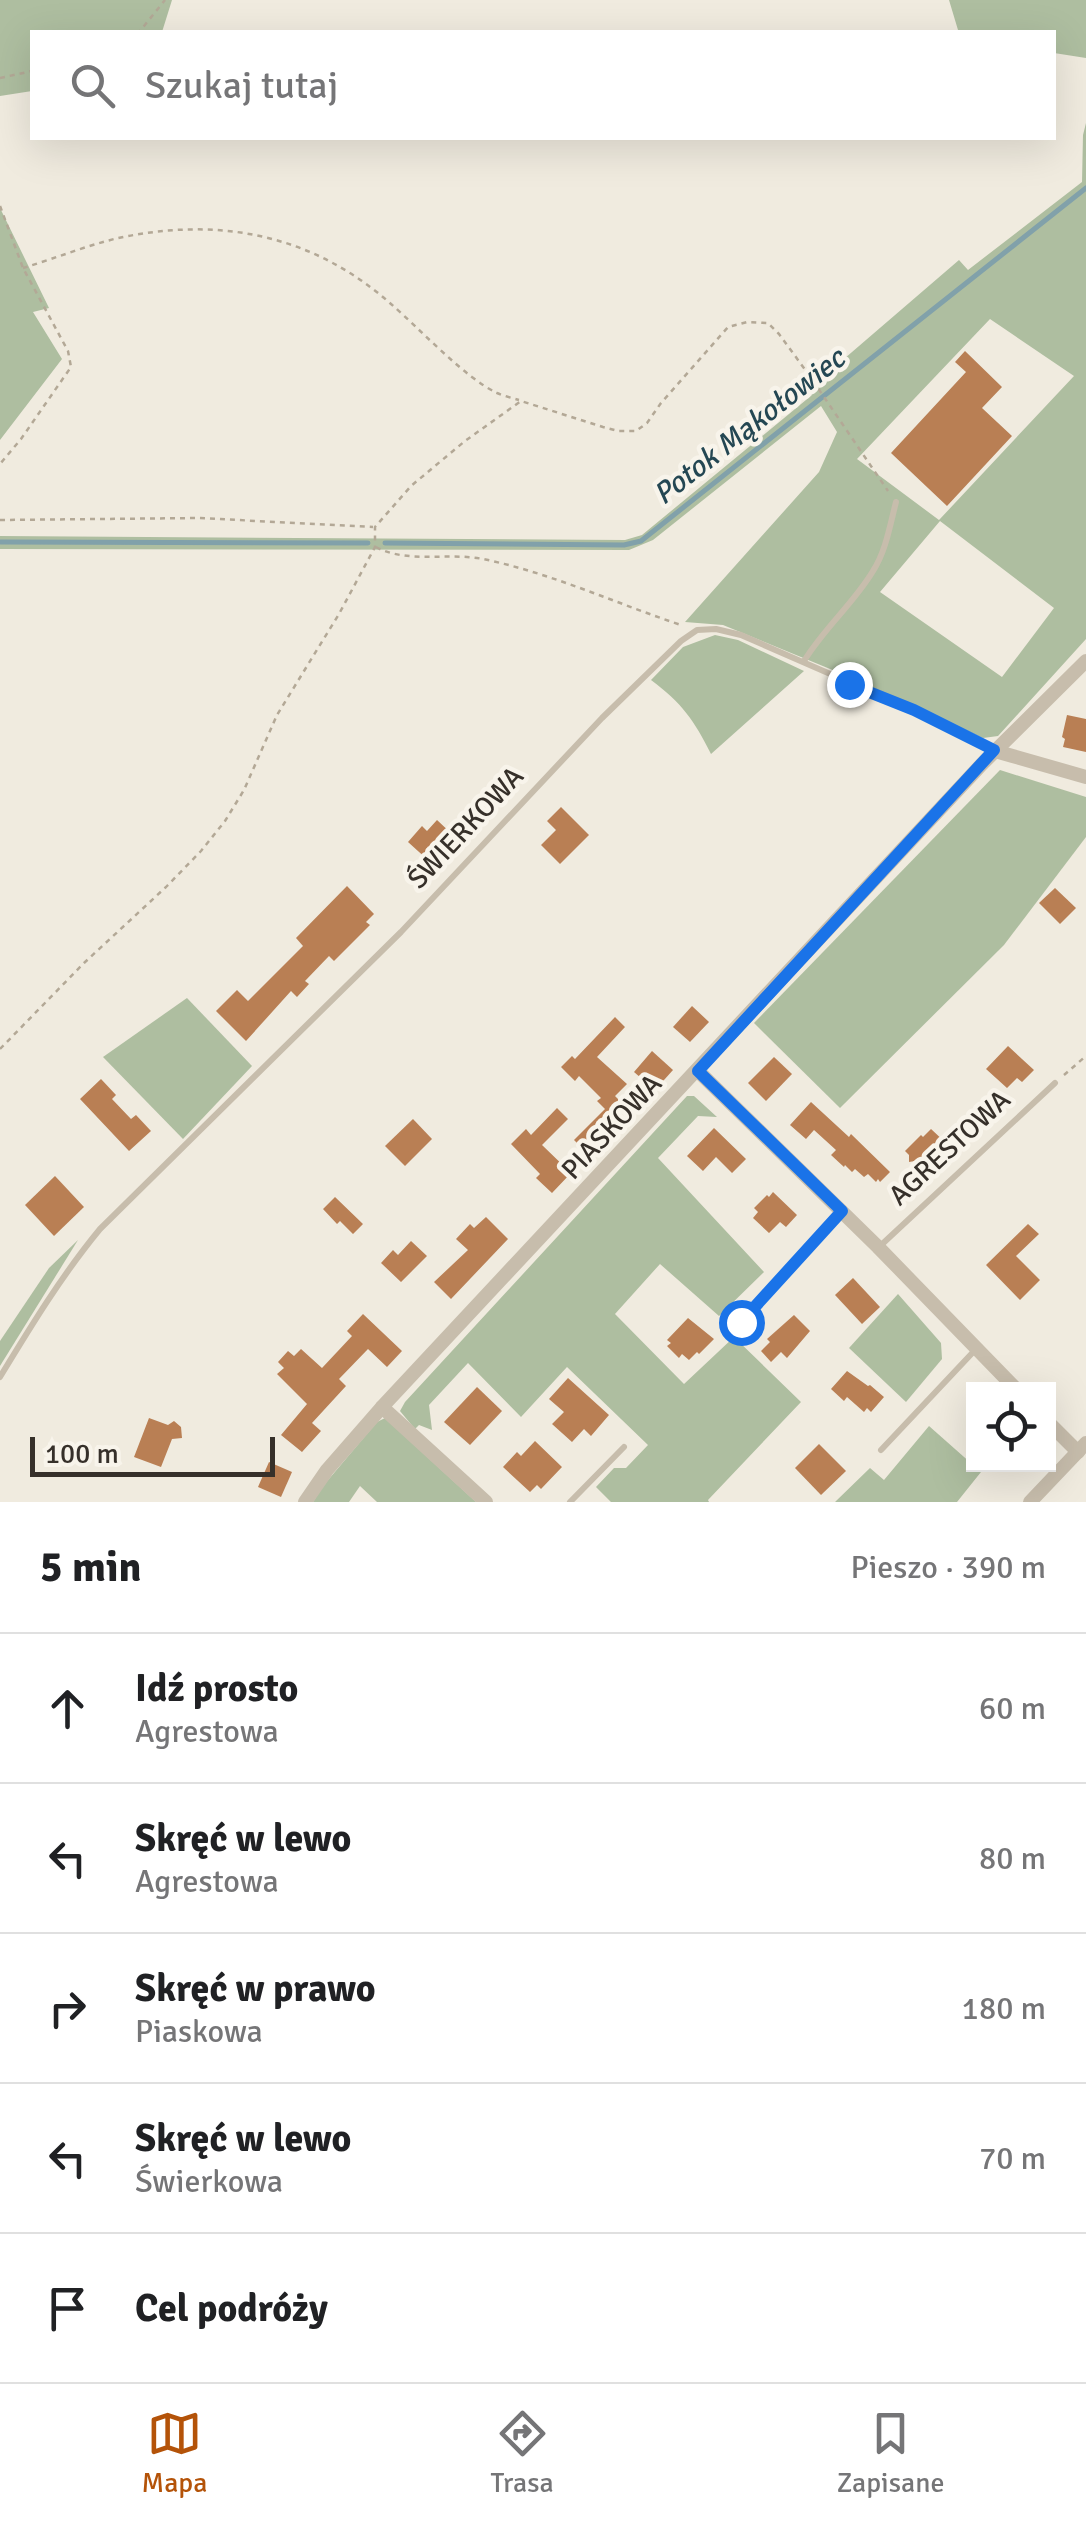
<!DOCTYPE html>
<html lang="pl">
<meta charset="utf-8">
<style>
:root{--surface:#fff;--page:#f2f2f2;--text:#202124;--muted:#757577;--line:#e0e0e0;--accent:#b45309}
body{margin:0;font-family:Signika,sans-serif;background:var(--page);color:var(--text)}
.controls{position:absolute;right:30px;bottom:30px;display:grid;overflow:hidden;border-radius:0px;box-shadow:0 10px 40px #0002}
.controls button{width:90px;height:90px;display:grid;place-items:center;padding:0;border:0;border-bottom:2px solid var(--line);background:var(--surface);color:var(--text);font:50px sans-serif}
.scale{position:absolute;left:30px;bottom:25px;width:245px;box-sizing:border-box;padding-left:10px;border:5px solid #36302a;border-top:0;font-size:28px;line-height:35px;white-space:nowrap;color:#36302a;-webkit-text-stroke:8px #f8f4eb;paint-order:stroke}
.stop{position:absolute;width:30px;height:30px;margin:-22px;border:8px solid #1a73e8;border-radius:50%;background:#fff}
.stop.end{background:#1a73e8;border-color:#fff;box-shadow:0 2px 10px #0008}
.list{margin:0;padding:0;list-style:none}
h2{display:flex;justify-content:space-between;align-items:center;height:130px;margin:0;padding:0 40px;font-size:42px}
h2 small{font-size:32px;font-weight:400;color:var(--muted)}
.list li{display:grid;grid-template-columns:65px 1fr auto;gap:30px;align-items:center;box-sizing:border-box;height:150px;padding:0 40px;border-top:2px solid var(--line)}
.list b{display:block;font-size:38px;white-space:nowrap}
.list p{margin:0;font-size:32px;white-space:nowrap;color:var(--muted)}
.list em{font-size:32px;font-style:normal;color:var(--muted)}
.icon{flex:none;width:55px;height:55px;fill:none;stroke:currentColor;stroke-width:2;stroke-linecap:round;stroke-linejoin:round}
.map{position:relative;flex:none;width:1086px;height:1502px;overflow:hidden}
.search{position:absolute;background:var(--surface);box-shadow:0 10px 40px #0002;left:30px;right:30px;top:30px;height:110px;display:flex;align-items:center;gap:25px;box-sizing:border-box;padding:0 35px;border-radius:0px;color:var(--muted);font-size:38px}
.sheet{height:880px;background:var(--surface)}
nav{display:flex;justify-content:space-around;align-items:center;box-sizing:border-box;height:140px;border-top:2px solid var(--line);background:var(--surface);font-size:28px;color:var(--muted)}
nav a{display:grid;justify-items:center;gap:5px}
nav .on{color:var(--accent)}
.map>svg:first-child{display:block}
</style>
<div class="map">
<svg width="1086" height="1502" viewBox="0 0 1086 1502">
<rect width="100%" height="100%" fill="#f0ebdf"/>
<!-- green -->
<g fill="#aebea0" fill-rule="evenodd">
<path d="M0 0H172L162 32H32V91L0 96Z"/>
<path d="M949 0H1086V58L1054 53V32H963L958 30Z"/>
<path d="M1086 123V639L998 736 983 738 852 678 723 625 685 622 819 472 837 432 821 406 653 540 629 550 0 549V536L625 540 642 535 812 395 809 389 959 260 968 270 1082 182 1083 135ZM990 319 1074 376 939 520 857 459ZM940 521 1054 608 1002 677 880 592Z"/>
<path d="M0 208 49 308 33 312 62 359 0 440Z"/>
<path d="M715 635 738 640 804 671 711 754C694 720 682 703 651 680L683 647Z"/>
<path d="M1000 770 1086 797V837L1004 945 840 1108 754 1023Z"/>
<path d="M187 998 252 1066 183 1139 103 1057Z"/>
<path d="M687 1096H694L717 1117 698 1116 658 1158 764 1272 719 1316 660 1264 615 1314 684 1384 734 1337 801 1402 708 1500 709 1502H611L596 1487 614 1468H626L648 1445 567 1367 521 1417 468 1363 429 1405 432 1430 419 1425 415 1429 400 1411 405 1402Z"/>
<path d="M78 1240 0 1366V1341L49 1268Z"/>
<path d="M898 1294 941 1343 942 1359 906 1402 849 1348Z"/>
<path d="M385 1418 476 1502H377L360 1486 349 1502H313L323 1486 377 1422Z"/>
<path d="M929 1426 981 1472 957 1502H835L870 1468 884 1480Z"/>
</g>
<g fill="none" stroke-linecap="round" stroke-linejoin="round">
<!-- stream -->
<g stroke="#81a1aa" stroke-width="5">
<path d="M0 542 368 543"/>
<path d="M385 543 624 545 641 541 1086 188"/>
</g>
</g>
<!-- building -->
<g fill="#b97f54">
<path d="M965 351 1002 387 982 408 1012 436 947 506 891 453 966 372 955 362Z"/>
<path d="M1067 715 1086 719V752L1063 747 1065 739 1062 737Z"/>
<path d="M561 807 589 835 560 864 541 845 556 830 547 821Z"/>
<path d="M437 820 453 835 429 861 408 842 422 826 427 831Z"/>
<path d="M347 886 374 914 366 922 370 925 334 961 329 956 305 981 309 984 297 997 291 991 246 1041 216 1011 237 990 248 1001 303 946 296 938Z"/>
<path d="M1055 888 1076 908 1060 924 1039 903Z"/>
<path d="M692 1006 709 1022 690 1042 673 1027Z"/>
<path d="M615 1017 625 1027 597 1057 627 1084 615 1096 626 1107 602 1133 610 1140 592 1158 574 1140 605 1109 597 1101 601 1098 579 1076 575 1081 561 1067 572 1056 575 1059Z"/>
<path d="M1008 1046 1034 1070 1022 1082 1017 1078 1007 1088 986 1069Z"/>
<path d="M652 1051 673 1070 655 1090 634 1072Z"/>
<path d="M774 1057 792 1074 766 1101 748 1083Z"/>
<path d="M101 1079 116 1095 112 1099 131 1119 136 1115 151 1131 129 1151 80 1099Z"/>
<path d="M811 1102 849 1137 851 1134 890 1172 880 1182 878 1179 876 1182 868 1174 864 1177 855 1169 852 1172 845 1165 844 1167 831 1155 836 1150 814 1130 806 1139 790 1125Z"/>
<path d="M557 1108 568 1119 542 1145 571 1173 552 1193 536 1178 540 1174 511 1144 526 1129 531 1135Z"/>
<path d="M413 1119 432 1139 405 1166 385 1146Z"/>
<path d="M714 1128 746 1159 732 1173 716 1157 703 1171 687 1156Z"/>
<path d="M931 1129 946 1143 924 1169 915 1161 909 1162V1155L905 1151 921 1135 923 1137Z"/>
<path d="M55 1176 84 1207 54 1236 25 1205Z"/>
<path d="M773 1192 797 1215 786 1227 780 1222 769 1233 753 1218 758 1212 754 1208 767 1195 769 1197Z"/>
<path d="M335 1197 363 1224 353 1234 340 1221 337 1224 323 1209Z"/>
<path d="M486 1217 508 1239 451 1299 434 1282 468 1250 456 1239 470 1224 474 1228Z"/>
<path d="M1028 1224 1039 1234 1016 1256 1040 1280 1020 1300 986 1265Z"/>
<path d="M411 1241 427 1256 401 1282 381 1263 393 1250 398 1255Z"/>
<path d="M853 1278 880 1307 862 1324 835 1295Z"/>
<path d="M363 1314 402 1351 387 1367 368 1349 339 1379 346 1386 312 1423 321 1431 302 1452 281 1435 307 1404 277 1374 284 1368 278 1362 288 1351 294 1356 301 1349 322 1368 352 1336 347 1331Z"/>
<path d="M794 1315 810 1331 787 1358 781 1352 771 1362 761 1351 770 1342 767 1339Z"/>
<path d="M688 1318 714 1339 699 1354 697 1352 689 1360 682 1354 679 1358 667 1346 671 1343 667 1340Z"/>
<path d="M847 1371 868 1386 870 1385 884 1397 871 1412 867 1408 864 1412 847 1397 844 1401 831 1389Z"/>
<path d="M568 1378 609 1415 591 1436 584 1429 572 1442 552 1424 564 1412 549 1399Z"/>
<path d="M477 1387 502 1411 470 1445 444 1422Z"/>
<path d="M149 1418 168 1425 174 1421 181 1427 182 1438 172 1439 161 1467 134 1457Z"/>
<path d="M535 1441 562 1467 541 1489 537 1485 530 1492 503 1467 517 1452 521 1456Z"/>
<path d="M819 1444 846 1471 821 1495 795 1468Z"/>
<path d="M269 1462 292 1472 281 1497 258 1487Z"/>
</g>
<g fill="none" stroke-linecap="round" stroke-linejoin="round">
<!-- path -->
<g stroke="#b3a896" stroke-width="2.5" stroke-dasharray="5 5" stroke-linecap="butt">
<path d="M136 32 140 31 165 0"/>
<path d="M0 78 32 71"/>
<path d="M0 206 23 268 68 351 71 367 21 439 0 464"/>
<path d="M23 268C57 258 100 240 134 235 230 218 318 239 391 304 420 329 465 378 497 393 504 396 512 398 519 400"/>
<path d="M0 520 199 518 373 527"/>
<path d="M376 547C407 564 448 552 483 559 551 573 615 603 681 625"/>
<path d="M0 1049 84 963 166 887 201 851 225 821 244 790 277 715 339 614 375 547V527L411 486 465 441 521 401 603 427 618 431H636L647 423 661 403 728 327 747 322 768 323 779 334 809 375 888 491"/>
<path d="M1064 1075 1086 1056"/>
</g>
<!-- service -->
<g stroke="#c7bdac" stroke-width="6">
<path d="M804 661C825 627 854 603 873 571 886 551 890 525 896 502"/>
<path d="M879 1247 1055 1083"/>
<path d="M741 1321 841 1212"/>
<path d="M0 1377C31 1326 62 1275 100 1229L401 932 602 718 681 641 697 630 716 629 741 635 913 710 993 750"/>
<path d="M881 1450 976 1349"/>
<path d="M570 1502 624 1447"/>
</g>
<!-- minor -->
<g stroke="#c7bdac" stroke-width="14">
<path d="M995 751 1086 777"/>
<path d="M698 1071 878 1247 1017 1390"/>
<path d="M382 1407 486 1502"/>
<path d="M1048 1422 1078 1452"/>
<path d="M305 1502 327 1470 382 1407 982 764 1086 661"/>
<path d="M1030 1502 1086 1443"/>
</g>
</g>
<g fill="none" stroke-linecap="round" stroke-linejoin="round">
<!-- route -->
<path stroke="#1a73e8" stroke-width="12" d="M741 1322 842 1211 698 1071 994 750 914 710 849 684"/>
</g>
<g text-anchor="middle" stroke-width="9" stroke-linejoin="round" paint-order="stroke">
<!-- street labels -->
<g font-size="28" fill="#36302a" stroke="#f8f4eb">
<text transform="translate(465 827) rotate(-47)" y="10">ŚWIERKOWA</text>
<text transform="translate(611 1126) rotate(-47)" y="10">PIASKOWA</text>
<text transform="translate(949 1147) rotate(-43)" y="10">AGRESTOWA</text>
</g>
<!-- water labels -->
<g font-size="30" font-style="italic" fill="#244753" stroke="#f8f4eb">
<text transform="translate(749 426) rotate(-38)" y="10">Potok Mąkołowiec</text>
</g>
</g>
</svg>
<div class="controls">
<button><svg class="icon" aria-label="locate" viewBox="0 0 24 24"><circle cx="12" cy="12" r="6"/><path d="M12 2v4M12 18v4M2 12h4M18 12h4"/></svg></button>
</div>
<div class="scale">100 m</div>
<div class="stop" style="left:741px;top:1322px"></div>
<div class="stop end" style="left:849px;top:684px"></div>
<div class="search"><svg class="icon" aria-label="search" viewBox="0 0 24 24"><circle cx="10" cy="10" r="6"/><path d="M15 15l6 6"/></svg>Szukaj tutaj</div>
</div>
<section class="sheet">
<h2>5 min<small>Pieszo · 390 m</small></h2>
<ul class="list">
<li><svg class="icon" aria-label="ahead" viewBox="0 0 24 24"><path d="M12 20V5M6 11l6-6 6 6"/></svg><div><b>Idź prosto</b><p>Agrestowa</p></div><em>60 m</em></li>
<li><svg class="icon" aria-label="left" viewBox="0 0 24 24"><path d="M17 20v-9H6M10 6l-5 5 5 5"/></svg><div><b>Skręć w lewo</b><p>Agrestowa</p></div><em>80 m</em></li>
<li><svg class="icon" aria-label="right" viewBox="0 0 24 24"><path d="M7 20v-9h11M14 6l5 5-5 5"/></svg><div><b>Skręć w prawo</b><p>Piaskowa</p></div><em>180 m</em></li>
<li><svg class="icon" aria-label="left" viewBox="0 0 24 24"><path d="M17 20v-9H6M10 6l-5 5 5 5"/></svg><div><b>Skręć w lewo</b><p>Świerkowa</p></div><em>70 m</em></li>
<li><svg class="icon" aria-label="arrive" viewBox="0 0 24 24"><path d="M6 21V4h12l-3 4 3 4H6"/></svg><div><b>Cel podróży</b></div></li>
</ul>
</section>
<nav>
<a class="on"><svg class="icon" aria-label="map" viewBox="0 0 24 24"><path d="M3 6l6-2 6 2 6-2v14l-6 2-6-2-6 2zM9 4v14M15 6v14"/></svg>Mapa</a>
<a><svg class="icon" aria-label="directions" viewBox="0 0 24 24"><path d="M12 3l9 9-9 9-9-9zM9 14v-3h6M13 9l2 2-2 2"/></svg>Trasa</a>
<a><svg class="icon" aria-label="saved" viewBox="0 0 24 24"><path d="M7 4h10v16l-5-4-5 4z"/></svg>Zapisane</a>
</nav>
